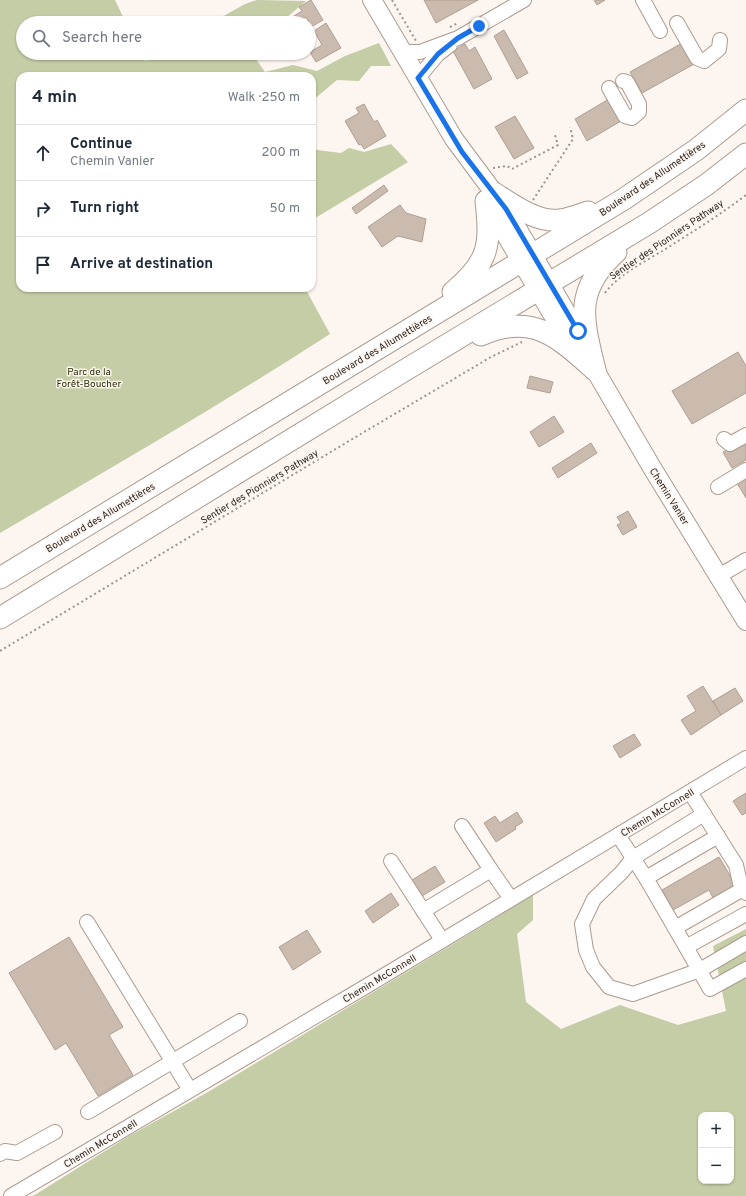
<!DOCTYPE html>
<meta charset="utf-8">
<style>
:root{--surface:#fff;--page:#f2f2f3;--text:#1f2937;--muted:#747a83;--line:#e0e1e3}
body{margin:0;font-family:Overpass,sans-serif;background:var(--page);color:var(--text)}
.controls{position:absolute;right:12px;bottom:12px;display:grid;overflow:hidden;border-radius:8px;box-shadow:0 1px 3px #0004}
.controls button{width:36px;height:36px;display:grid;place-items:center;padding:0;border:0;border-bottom:1px solid var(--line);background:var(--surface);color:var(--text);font:20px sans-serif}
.stop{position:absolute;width:12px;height:12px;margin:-9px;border:3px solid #1a73e8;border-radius:50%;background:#fff}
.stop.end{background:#1a73e8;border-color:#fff;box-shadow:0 1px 4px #0008}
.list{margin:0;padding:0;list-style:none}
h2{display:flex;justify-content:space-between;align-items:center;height:52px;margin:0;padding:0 16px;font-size:17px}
h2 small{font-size:13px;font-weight:400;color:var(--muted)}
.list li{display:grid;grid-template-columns:26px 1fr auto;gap:12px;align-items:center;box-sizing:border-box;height:56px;padding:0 16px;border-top:1px solid var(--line)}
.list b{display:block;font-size:15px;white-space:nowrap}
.list p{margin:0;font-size:13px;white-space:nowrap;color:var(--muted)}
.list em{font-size:13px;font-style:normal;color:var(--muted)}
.icon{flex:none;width:22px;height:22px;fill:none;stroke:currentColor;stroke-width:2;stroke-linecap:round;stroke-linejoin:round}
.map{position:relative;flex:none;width:746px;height:1196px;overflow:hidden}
.search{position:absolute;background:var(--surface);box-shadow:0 1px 3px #0004;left:16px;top:16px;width:300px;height:44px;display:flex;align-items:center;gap:10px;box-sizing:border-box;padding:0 14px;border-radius:22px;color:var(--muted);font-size:15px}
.panel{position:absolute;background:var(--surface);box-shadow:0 1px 3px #0004;left:16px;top:72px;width:300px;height:220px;border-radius:12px}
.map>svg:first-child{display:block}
</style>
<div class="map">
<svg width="746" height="1196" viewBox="0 0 746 1196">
<rect width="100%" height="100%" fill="#fdf5f0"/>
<!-- green -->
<g fill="#c4cda6" fill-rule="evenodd">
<path d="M0 0H115L126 23H23V53H141L145 61 159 53H255L256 59 265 72 293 65 317 71 345 56 379 43 391 66H371L359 81 337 80 312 101V76H20V288H305L330 334C222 404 111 468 0 533Z"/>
<path d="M257 0 306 1 280 23H211L245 4Z"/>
<path d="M391 144 408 162 312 220V145L317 150 341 153 349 148 364 152Z"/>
<path d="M533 894V920L517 934 526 1002 561 1029 620 1005 678 1025 726 1011 713 946 746 929V1196H33L129 1136 208 1092 486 924ZM701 1115H731V1181H701Z"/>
</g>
<!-- building -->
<g fill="#cbbaae" stroke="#b09f93">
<path d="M311 0 323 20 311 27 306 17 297 22 294 16 302 11 299 7Z"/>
<path d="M424 0H478L436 23Z"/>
<path d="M594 0H605L597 5Z"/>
<path d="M326 23 341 48 316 62 310 52 322 45 314 31Z"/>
<path d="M504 30 528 73 517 79 494 36Z"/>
<path d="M684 42 696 63 642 93 630 72Z"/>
<path d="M465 44 469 51 475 47 492 79 474 89 453 51Z"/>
<path d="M609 99 621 121 587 141 575 119Z"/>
<path d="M364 104 374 122 377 120 386 136 364 149 361 144 359 145 345 121 359 113 356 108Z"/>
<path d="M515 116 534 148 514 159 495 127Z"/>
<path d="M384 185 388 191 356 214 352 208Z"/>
<path d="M400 205 406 213 426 219 422 242 398 236 382 247 368 227Z"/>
<path d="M738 352 746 366V393L692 424 672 391Z"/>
<path d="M530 376 553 382 550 393 527 388Z"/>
<path d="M554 416 564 432 539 447 530 432Z"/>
<path d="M746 438V460L732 468 723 452Z"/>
<path d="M591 443 597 453 558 478 552 468Z"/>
<path d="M746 471V498L734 478Z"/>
<path d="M628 511 637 527 623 535 617 525 621 523 617 517Z"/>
<path d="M703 686 721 715 691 735 681 720 696 711 687 696Z"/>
<path d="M735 688 743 701 721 715 713 701Z"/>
<path d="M634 734 641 745 620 758 613 746Z"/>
<path d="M746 793V813L742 815 733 801Z"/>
<path d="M517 812 523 822 515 827 516 829 496 842 484 823 495 816 500 823Z"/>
<path d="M719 857 738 889 715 902 709 890 673 910 662 890Z"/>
<path d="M435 866 445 882 422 896 412 880Z"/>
<path d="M391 893 399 905 373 923 365 911Z"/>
<path d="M307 930 321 952 293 970 279 947Z"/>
<path d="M69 937 123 1027 109 1035 133 1075 98 1096 66 1043 55 1050 9 973Z"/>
</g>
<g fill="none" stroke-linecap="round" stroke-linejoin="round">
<defs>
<g id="minor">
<path d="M643 0 660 31"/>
<path d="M677 23 697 58 704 61 719 49 720 40"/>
<path d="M403 52H420L458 38 524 0"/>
<path d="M418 78 438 54 450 45"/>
<path d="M609 88 625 116 632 118 639 112V104L627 82 623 81"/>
<path d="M724 439 730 444 746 435"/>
<path d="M718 487 746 470"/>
<path d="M719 576 746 560"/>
<path d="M690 792 736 865 740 883 746 893"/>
<path d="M704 814 633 858 622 872 594 899 582 924 586 950 593 967 609 987 633 994 700 970 746 943"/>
<path d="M618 835 646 878 718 836"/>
<path d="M391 861 442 940"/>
<path d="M491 870 511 899"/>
<path d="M646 878 686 947"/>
<path d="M423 911 491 870 462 826"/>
<path d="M746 914 686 947 710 989 746 969"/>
<path d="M87 922 190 1090"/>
<path d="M675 928 743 889"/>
<path d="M88 1112 240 1021"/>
<path d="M0 1154 5 1151 17 1153 55 1132"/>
<path d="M11 1196 365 987 746 758"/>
</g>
<g id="major">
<path d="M372 0 454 139 506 209 577 331 595 370 651 466 746 621"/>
<path d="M486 201 548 307 566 337 576 348"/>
</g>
<g id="highway">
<path d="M494 193C513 205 537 223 560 220 570 219 579 215 588 212"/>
<path d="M453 292C489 262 491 246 486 201"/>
<path d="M481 335C533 312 558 337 595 370"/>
<path d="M595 370C583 320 573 291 616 252"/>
<path d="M0 578 624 199 696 150 746 110"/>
<path d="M0 618 397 375 649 223 706 185 746 154"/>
</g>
</defs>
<!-- minor casing -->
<use href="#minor" stroke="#ab9b8f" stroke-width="16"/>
<!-- major casing -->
<use href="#major" stroke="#ab9b8f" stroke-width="20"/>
<!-- highway casing -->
<use href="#highway" stroke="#ab9b8f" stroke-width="23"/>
<!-- path -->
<g stroke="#9c9590" stroke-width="2" stroke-dasharray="2 3" stroke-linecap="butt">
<path d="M392 0 416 41"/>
<path d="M450 27 458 23"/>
<path d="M493 168 507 166 512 169 558 145 555 135"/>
<path d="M533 200 573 139 570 127"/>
<path d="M605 293C619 274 644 262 664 250 692 232 720 215 746 195"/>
<path d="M0 651 354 438 491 357 522 342"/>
</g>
<!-- minor -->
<use href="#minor" stroke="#fff" stroke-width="14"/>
<!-- major -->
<use href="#major" stroke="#fff" stroke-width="18"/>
<!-- highway -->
<use href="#highway" stroke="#fff" stroke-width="21"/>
</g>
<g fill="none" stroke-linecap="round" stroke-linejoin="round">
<!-- route -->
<path stroke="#1a73e8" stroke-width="5" d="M479 26 458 38 438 54 418 78 462 152 506 209 578 331"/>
</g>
<g text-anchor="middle" stroke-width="3" stroke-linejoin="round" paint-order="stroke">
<!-- street labels -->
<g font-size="10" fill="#2b2520" stroke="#fdf5f0">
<text transform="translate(652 178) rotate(-34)" y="4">Boulevard des Allumettières</text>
<text transform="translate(666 239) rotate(-34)" y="4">Sentier des Pionniers Pathway</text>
<text transform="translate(377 349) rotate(-31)" y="4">Boulevard des Allumettières</text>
<text transform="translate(259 486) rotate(-31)" y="4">Sentier des Pionniers Pathway</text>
<text transform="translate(670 496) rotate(58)" y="4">Chemin Vanier</text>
<text transform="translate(100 517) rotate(-31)" y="4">Boulevard des Allumettières</text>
<text transform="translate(657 812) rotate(-31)" y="4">Chemin McConnell</text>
<text transform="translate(379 978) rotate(-31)" y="4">Chemin McConnell</text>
<text transform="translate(100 1143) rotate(-31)" y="4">Chemin McConnell</text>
</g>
<!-- park labels -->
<g font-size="10" fill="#282e04" stroke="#fdf5f0">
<text x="89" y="375">Parc de la<tspan x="89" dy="12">Forêt-Boucher</tspan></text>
</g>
</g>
</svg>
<div class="controls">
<button>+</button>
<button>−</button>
</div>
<div class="stop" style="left:578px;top:331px"></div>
<div class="stop end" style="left:479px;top:26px"></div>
<div class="search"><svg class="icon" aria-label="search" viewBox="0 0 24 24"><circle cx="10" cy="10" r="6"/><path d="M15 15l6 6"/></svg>Search here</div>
<section class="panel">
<h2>4 min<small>Walk · 250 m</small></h2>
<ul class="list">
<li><svg class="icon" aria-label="ahead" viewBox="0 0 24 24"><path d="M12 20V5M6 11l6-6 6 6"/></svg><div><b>Continue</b><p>Chemin Vanier</p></div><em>200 m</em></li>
<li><svg class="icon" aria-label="right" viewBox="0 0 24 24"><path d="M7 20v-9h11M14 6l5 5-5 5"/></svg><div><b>Turn right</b></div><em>50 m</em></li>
<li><svg class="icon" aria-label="arrive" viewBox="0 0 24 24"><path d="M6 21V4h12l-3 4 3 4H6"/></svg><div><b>Arrive at destination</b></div></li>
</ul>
</section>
</div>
